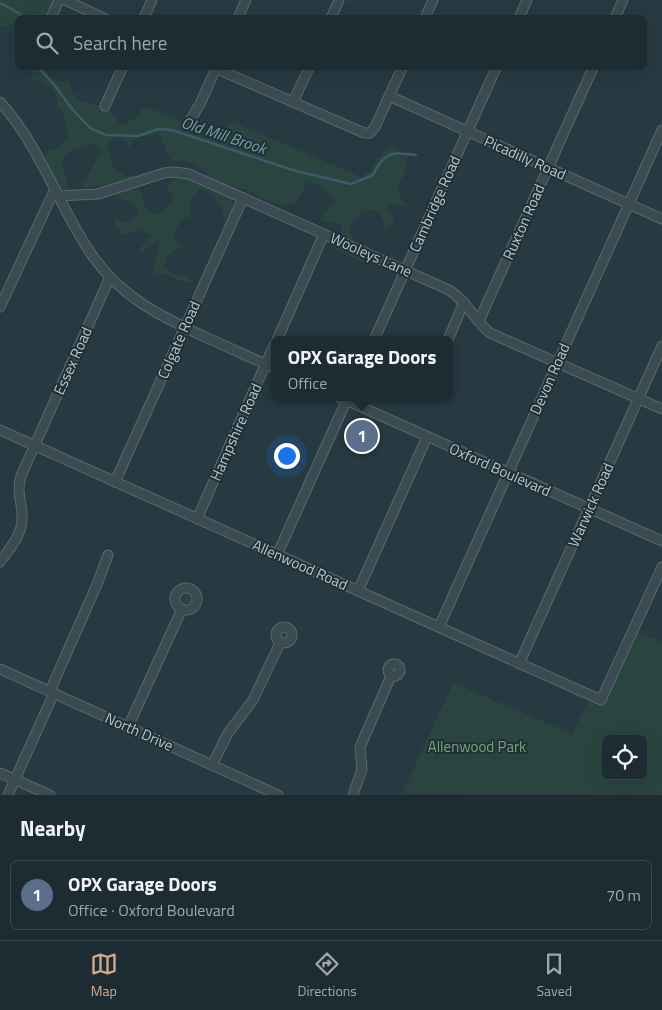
<!DOCTYPE html>
<meta charset="utf-8">
<style>
:root{--surface:#1d2c32;--page:#2a383e;--text:#f1f3f6;--muted:#a0a7ac;--line:#3b484d;--accent:#d6ab8b}
body{margin:0;font-family:"Titillium Web",sans-serif;background:var(--page);color:var(--text)}
.controls{position:absolute;right:15px;bottom:15px;display:grid;overflow:hidden;border-radius:8px;box-shadow:0 5px 20px #0002}
.controls button{width:45px;height:45px;display:grid;place-items:center;padding:0;border:0;border-bottom:1px solid var(--line);background:var(--surface);color:var(--text);font:25px sans-serif}
.you{position:absolute;left:286px;top:455px;width:18px;height:18px;margin:-12px;border:4px solid #fff;border-radius:50%;background:#1a73e8;box-shadow:0 0 0 8px #1a73e833}
.badge{display:grid;place-items:center;width:32px;height:32px;border-radius:50%;background:var(--accent);color:#fff;font-size:16px;font-weight:700}
.pin{position:absolute;translate:-50% -50%;border:2px solid #fff;box-shadow:0 1px 5px #0006}
.popup{position:absolute;left:271px;top:336px;width:182px;height:65px;box-sizing:border-box;display:grid;place-content:center;border-radius:8px;background:var(--surface);filter:drop-shadow(0 1px 4px #0005);font-size:16px;white-space:nowrap;color:var(--muted)}
.popup b{font-size:19px;color:var(--text)}
.popup::after{content:'';position:absolute;left:50%;top:100%;margin-left:-10px;border:10px solid transparent;border-top-color:var(--surface)}
.list{margin:0;padding:0;list-style:none}
h2{display:flex;justify-content:space-between;align-items:center;height:65px;margin:0;padding:0 20px;font-size:21px}
h2 small{font-size:16px;font-weight:400;color:var(--muted)}
.list li{display:grid;grid-template-columns:32px 1fr auto;gap:15px;align-items:center;box-sizing:border-box;height:70px;margin:0 10px 10px;padding:0 10px;border:1px solid var(--line);border-radius:8px}
.list b{display:block;font-size:19px;white-space:nowrap}
.list p{margin:0;font-size:16px;white-space:nowrap;color:var(--muted)}
.list em{font-size:16px;font-style:normal;color:var(--muted)}
.icon{flex:none;width:28px;height:28px;fill:none;stroke:currentColor;stroke-width:2;stroke-linecap:round;stroke-linejoin:round}
.map{position:relative;flex:none;width:662px;height:795px;overflow:hidden}
.search{position:absolute;background:var(--surface);box-shadow:0 5px 20px #0002;left:15px;right:15px;top:15px;height:55px;display:flex;align-items:center;gap:12px;box-sizing:border-box;padding:0 18px;border-radius:8px;color:var(--muted);font-size:19px}
.sheet{height:145px;background:var(--surface)}
nav{display:flex;justify-content:space-around;align-items:center;box-sizing:border-box;height:70px;border-top:1px solid var(--line);background:var(--surface);font-size:14px;color:var(--muted)}
nav a{display:grid;justify-items:center;gap:2px}
nav .on{color:var(--accent)}
.map>svg:first-child{display:block}
</style>
<div class="map">
<svg width="662" height="795" viewBox="0 0 662 795">
<rect width="100%" height="100%" fill="#273a42"/>
<!-- green -->
<g fill="#2a4540" fill-rule="evenodd">
<path d="M0 0H59L51 17 18 18 17 23 0 28Z"/>
<path d="M30 68H42L55 81 69 82C75 109 87 99 105 108 112 112 117 121 122 126L134 119 143 108 146 107 201 130 216 141 223 135 231 121 361 177 371 171 379 157 391 146 402 153 409 154 405 172 398 185 401 199 410 207 392 204 388 205 386 210 394 217V221L383 233C388 222 378 206 364 211 358 213 352 224 350 230L352 237 361 249 365 263C353 255 334 254 327 240L345 238 340 231 342 225 333 221H320C324 210 332 209 335 200 328 191 319 184 308 182 303 188 302 197 296 202 284 212 264 197 252 192 243 188 234 187 225 185 232 200 237 206 225 221 224 211 211 183 197 192 193 195 191 201 189 206L190 213 196 218 187 216 177 227 174 237 182 247C172 252 164 255 164 267 167 270 171 273 175 274 183 277 189 274 193 283 189 282 185 282 181 281 169 277 166 270 153 276 152 265 159 254 159 241 152 242 150 250 138 253L145 241 153 235 137 230 123 235 115 224 114 218 124 222 137 216 139 210C133 200 128 202 118 199L116 196 117 192C105 187 96 185 83 188L82 185C89 176 95 159 101 153L98 146 93 143C81 152 72 142 61 161L69 187 67 193C54 192 46 170 44 159L47 152 56 149 67 140C69 127 64 122 62 110L57 107C61 92 44 78 29 81L33 74ZM157 134 160 136 169 158 172 160C190 161 197 164 211 177 199 178 170 171 167 189L171 193 173 198C147 234 144 201 136 178L130 174 126 177 113 167C112 160 109 153 107 146L110 141 120 136 130 148C133 135 145 136 157 134Z"/>
<circle cx="186" cy="599" r="11"/>
<circle cx="284" cy="635" r="8"/>
<path d="M637 632 662 642V795L402 794 453 683 572 734 590 697 604 702ZM606 739H643V776H606Z"/>
<circle cx="394" cy="670" r="6"/>
</g>
<g fill="none" stroke-linecap="round" stroke-linejoin="round">
<!-- stream -->
<g stroke="#3b5b69" stroke-width="2.5">
<path d="M0 3 19 13 22 18"/>
<path d="M39 68 55 86 73 110 90 128 106 135 138 136 158 129 172 130 296 171 351 184 373 175C384 152 392 151 416 155"/>
</g>
<defs>
<g id="minor">
<path d="M65 0 104 18"/>
<path d="M51 18 59 0"/>
<path d="M144 18 152 0"/>
<path d="M238 18 246 0"/>
<path d="M331 18 339 0"/>
<path d="M425 18 433 0"/>
<path d="M519 18 527 0"/>
<path d="M615 18 623 0"/>
<path d="M215 68 364 133H370L375 127 402 68"/>
<path d="M389 96 662 219"/>
<path d="M0 102C41 147 58 206 92 255 121 297 160 316 205 337 228 347 251 358 274 368"/>
<path d="M293 102 309 68"/>
<path d="M105 106 122 68"/>
<path d="M189 122 200 104 216 68"/>
<path d="M58 196 98 194 164 173 175 172 189 174 449 290C468 302 474 320 490 333L662 409"/>
<path d="M0 307 55 189"/>
<path d="M479 321 593 68"/>
<path d="M277 340 324 234"/>
<path d="M374 340 496 68"/>
<path d="M448 340 464 302"/>
<path d="M339 397 662 541"/>
<path d="M0 430 601 700 662 567"/>
<path d="M115 482 243 198"/>
<path d="M197 519 274 345"/>
<path d="M277 555 348 397"/>
<path d="M0 562C10 548 23 535 22 516 22 500 16 493 21 476L110 277"/>
<circle cx="186" cy="599" r="11"/>
<path d="M358 591 427 437"/>
<path d="M439 627 662 130"/>
<circle cx="284" cy="635" r="8"/>
<circle cx="394" cy="670" r="6"/>
<path d="M519 664 662 346"/>
<path d="M0 669 278 795"/>
<path d="M50 691 98 582 108 555"/>
<path d="M128 727 182 609"/>
<path d="M212 765 228 733 253 700 280 643"/>
<path d="M0 773 50 795"/>
<path d="M8 795 54 693"/>
<path d="M353 795 362 769 360 747 391 676"/>
</g>
</defs>
<!-- minor casing -->
<use href="#minor" stroke="#59686f" stroke-width="11"/>
<!-- minor -->
<use href="#minor" stroke="#3b4b52" stroke-width="9"/>
</g>
<g text-anchor="middle" stroke-width="4" stroke-linejoin="round" paint-order="stroke">
<!-- street labels -->
<g font-size="15" fill="#b8c5cc" stroke="#203037">
<text transform="translate(525 158) rotate(24)" y="5">Picadilly Road</text>
<text transform="translate(435 204) rotate(-66)" y="5">Cambridge Road</text>
<text transform="translate(524 222) rotate(-66)" y="5">Ruxton Road</text>
<text transform="translate(371 255) rotate(24)" y="5">Wooleys Lane</text>
<text transform="translate(179 340) rotate(-66)" y="5">Colgate Road</text>
<text transform="translate(73 361) rotate(-66)" y="5">Essex Road</text>
<text transform="translate(550 379) rotate(-66)" y="5">Devon Road</text>
<text transform="translate(236 432) rotate(-66)" y="5">Hampshire Road</text>
<text transform="translate(500 470) rotate(24)" y="5">Oxford Boulevard</text>
<text transform="translate(591 505) rotate(-66)" y="5">Warwick Road</text>
<text transform="translate(300 565) rotate(24)" y="5">Allenwood Road</text>
<text transform="translate(139 732) rotate(24)" y="5">North Drive</text>
</g>
<!-- park labels -->
<g font-size="15" fill="#79a277" stroke="#203037">
<text x="477" y="752">Allenwood Park</text>
</g>
<!-- water labels -->
<g font-size="16" font-style="italic" fill="#799fae" stroke="#203037">
<text transform="translate(224 135) rotate(18)" y="6">Old Mill Brook</text>
</g>
</g>
</svg>
<div class="controls">
<button><svg class="icon" aria-label="locate" viewBox="0 0 24 24"><circle cx="12" cy="12" r="6"/><path d="M12 2v4M12 18v4M2 12h4M18 12h4"/></svg></button>
</div>
<div class="you"></div>
<div class="pin badge" style="left:362px;top:436px;background:#5c6f8a">1</div>
<div class="popup"><b>OPX Garage Doors</b>Office</div>
<div class="search"><svg class="icon" aria-label="search" viewBox="0 0 24 24"><circle cx="10" cy="10" r="6"/><path d="M15 15l6 6"/></svg>Search here</div>
</div>
<section class="sheet">
<h2>Nearby<small></small></h2>
<ul class="list">
<li><span class="badge" style="background:#5c6f8a">1</span><div><b>OPX Garage Doors</b><p>Office · Oxford Boulevard</p></div><em>70 m</em></li>
</ul>
</section>
<nav>
<a class="on"><svg class="icon" aria-label="map" viewBox="0 0 24 24"><path d="M3 6l6-2 6 2 6-2v14l-6 2-6-2-6 2zM9 4v14M15 6v14"/></svg>Map</a>
<a><svg class="icon" aria-label="directions" viewBox="0 0 24 24"><path d="M12 3l9 9-9 9-9-9zM9 14v-3h6M13 9l2 2-2 2"/></svg>Directions</a>
<a><svg class="icon" aria-label="saved" viewBox="0 0 24 24"><path d="M7 4h10v16l-5-4-5 4z"/></svg>Saved</a>
</nav>
